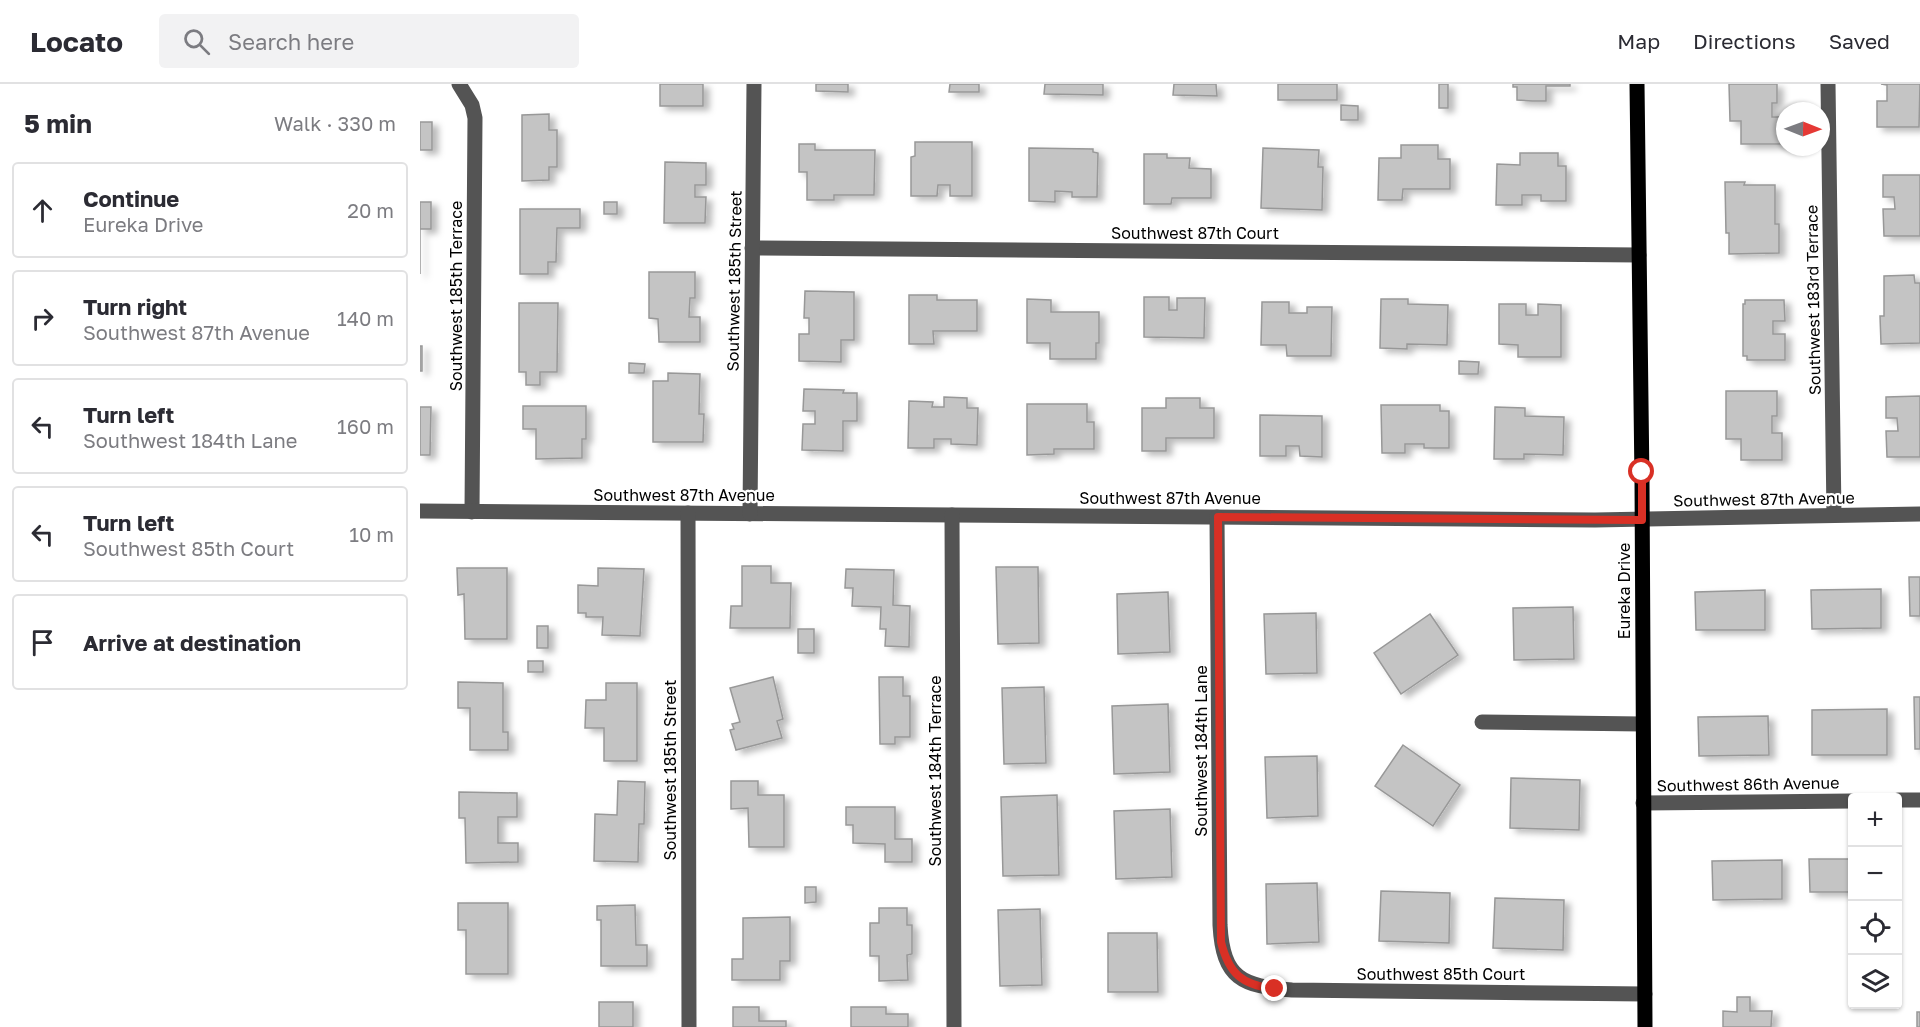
<!DOCTYPE html>
<meta charset="utf-8">
<style>
:root{--surface:#fff;--page:#f2f2f3;--text:#2b2b33;--muted:#7c7c81;--line:#e1e1e2}
body{margin:0;font-family:"Golos Text",sans-serif;background:var(--page);color:var(--text)}
.controls{position:absolute;right:18px;bottom:18px;display:grid;overflow:hidden;border-radius:6px;box-shadow:0 2px 4px #0004}
.controls button{width:54px;height:54px;display:grid;place-items:center;padding:0;border:0;border-bottom:2px solid var(--line);background:var(--surface);color:var(--text);font:30px sans-serif}
.compass{position:absolute;left:1356px;top:18px;width:54px;height:54px;border-radius:50%;background:var(--surface);box-shadow:0 2px 4px #0004;rotate:91deg}
.stop{position:absolute;width:18px;height:18px;margin:-14px;border:4px solid #d93025;border-radius:50%;background:#fff}
.stop.end{background:#d93025;border-color:#fff;box-shadow:0 2px 6px #0008}
.list{margin:0;padding:0;list-style:none}
h2{display:flex;justify-content:space-between;align-items:center;height:78px;margin:0;padding:0 24px;font-size:26px}
h2 small{font-size:20px;font-weight:400;color:var(--muted)}
.list li{display:grid;grid-template-columns:39px 1fr auto;gap:18px;align-items:center;box-sizing:border-box;height:96px;margin:0 12px 12px;padding:0 12px;border:2px solid var(--line);border-radius:6px}
.list b{display:block;font-size:22px;white-space:nowrap}
.list p{margin:0;font-size:20px;white-space:nowrap;color:var(--muted)}
.list em{font-size:20px;font-style:normal;color:var(--muted)}
.icon{flex:none;width:33px;height:33px;fill:none;stroke:currentColor;stroke-width:2;stroke-linecap:round;stroke-linejoin:round}
.map{position:relative;flex:none;width:1500px;height:943px;overflow:hidden}
header{display:flex;align-items:center;gap:36px;box-sizing:border-box;height:84px;padding:0 30px;background:var(--surface);border-bottom:2px solid var(--line)}
header strong{font-size:28px}
nav{display:flex;gap:33px;margin-inline-start:auto;font-size:21px}
.search{width:420px;height:54px;background:var(--page);display:flex;align-items:center;gap:15px;box-sizing:border-box;padding:0 21px;border-radius:6px;color:var(--muted);font-size:22px}
main{display:flex}
aside{flex:1;background:var(--surface)}
.map>svg:first-child{display:block}
</style>
<header>
<strong>Locato</strong>
<div class="search"><svg class="icon" aria-label="search" viewBox="0 0 24 24"><circle cx="10" cy="10" r="6"/><path d="M15 15l6 6"/></svg>Search here</div>
<nav><a>Map</a><a>Directions</a><a>Saved</a></nav>
</header>
<main>
<aside>
<h2>5 min<small>Walk · 330 m</small></h2>
<ul class="list">
<li><svg class="icon" aria-label="ahead" viewBox="0 0 24 24"><path d="M12 20V5M6 11l6-6 6 6"/></svg><div><b>Continue</b><p>Eureka Drive</p></div><em>20 m</em></li>
<li><svg class="icon" aria-label="right" viewBox="0 0 24 24"><path d="M7 20v-9h11M14 6l5 5-5 5"/></svg><div><b>Turn right</b><p>Southwest 87th Avenue</p></div><em>140 m</em></li>
<li><svg class="icon" aria-label="left" viewBox="0 0 24 24"><path d="M17 20v-9H6M10 6l-5 5 5 5"/></svg><div><b>Turn left</b><p>Southwest 184th Lane</p></div><em>160 m</em></li>
<li><svg class="icon" aria-label="left" viewBox="0 0 24 24"><path d="M17 20v-9H6M10 6l-5 5 5 5"/></svg><div><b>Turn left</b><p>Southwest 85th Court</p></div><em>10 m</em></li>
<li><svg class="icon" aria-label="arrive" viewBox="0 0 24 24"><path d="M6 21V4h12l-3 4 3 4H6"/></svg><div><b>Arrive at destination</b></div></li>
</ul>
</aside>
<div class="map">
<svg width="1500" height="943" viewBox="0 0 1500 943">
<defs>
<filter id="shadow"><feDropShadow dx="6" dy="4" stdDeviation="3" flood-color="#0004"/></filter>
</defs>
<rect width="100%" height="100%" fill="#fff"/>
<!-- building -->
<g fill="#c4c4c4" stroke="#989898" stroke-width="1.5" filter="url(#shadow)">
<rect x="240" y="0" width="43" height="22"/>
<path d="M396 0H428V8L396 7Z"/>
<path d="M530 0H559V8H529Z"/>
<path d="M625 0H683V11L624 10Z"/>
<path d="M754 0H796L797 12 753 11Z"/>
<rect x="858" y="0" width="59" height="16"/>
<rect x="1019" y="0" width="9" height="24"/>
<path d="M1093 0H1150V2H1126V17H1112L1097 16V3H1093Z"/>
<path d="M1309 0H1357V19H1352V33H1362L1363 60H1321V37H1310Z"/>
<path d="M1461 0H1500L1499 43H1457V17H1467V1Z"/>
<path d="M921 21 938 22V36H921Z"/>
<path d="M129 30V46H137V83H129V96L102 97V31Z"/>
<rect x="0" y="38" width="12" height="28"/>
<path d="M495 58H552V112H530V101H518L517 112H491V73L495 72Z"/>
<path d="M379 60H395V66H455L454 111H414V116H387V88H379Z"/>
<path d="M981 61H1018V75H1030V105H983L982 116H958L959 74H981Z"/>
<path d="M609 64 673 65V68L678 69 677 113H652V108L635 107V118L609 117Z"/>
<path d="M843 64 899 66 898 83H903L902 126 841 124Z"/>
<path d="M1100 69H1138V82H1146V117H1121V111H1102V121H1076L1077 80 1100 81Z"/>
<path d="M724 70H747V74H770L769 84 791 85V114H752L751 120H724Z"/>
<path d="M245 78 286 79V101H275V113H286L285 139H244Z"/>
<path d="M1463 91H1500V152H1464L1463 125H1475L1474 113H1463Z"/>
<path d="M1305 98H1325L1324 101H1355V140H1359V169L1309 170V149H1306Z"/>
<path d="M0 118H11V145H0V190Z"/>
<rect x="184" y="118" width="13" height="12"/>
<path d="M100 125H160V144H137L136 178H128V190H100Z"/>
<path d="M229 188H275V214H270L269 233H280V258H239L238 235 229 234Z"/>
<path d="M1494 191 1495 199H1500V259L1461 260 1460 232H1464V192Z"/>
<path d="M385 207 434 208V256H421V278L379 277V250H389V234H384Z"/>
<path d="M489 211H517V216H557V247H513L514 260H489Z"/>
<path d="M724 213H749V226H757V214H785L784 254 724 253Z"/>
<path d="M607 215 631 216V228H679V259H676V275H630V259H607Z"/>
<path d="M961 215H988V220L1028 221 1027 261 987 260V265L960 264Z"/>
<path d="M1325 216H1364L1365 237H1353V250H1365V276H1327V272H1323V220H1325Z"/>
<path d="M842 218H869V229H887V223H912L911 272H867L866 261H841Z"/>
<path d="M99 219H138L137 288H120V301H106V288H99Z"/>
<path d="M1079 220H1106V231H1118V220L1141 221V273H1098V261L1079 260Z"/>
<rect x="0" y="262" width="2" height="25"/>
<path d="M1039 277 1059 278 1058 290H1039Z"/>
<path d="M209 279 225 280 224 289H209Z"/>
<path d="M248 289 280 290 279 330H284L283 358H233V297H248Z"/>
<path d="M384 305 424 306 423 309H437V337H423V367L382 366 383 340H395V327H383Z"/>
<path d="M1306 307H1357V332H1352V349H1362V376H1321V355H1306Z"/>
<path d="M1500 312V373H1467L1466 347H1478L1477 334H1466V313Z"/>
<path d="M524 313 547 314V324H558L557 361 531 360V355H514V364H488L489 317 513 318 512 323H524Z"/>
<path d="M746 314H780V324H794V354H746V367H722V324H746Z"/>
<path d="M607 320H667V338H674V365H634V370L607 371Z"/>
<path d="M961 321H1020V327H1029V364H1004V360H985V369H962Z"/>
<path d="M103 322H166V355H162V374L116 375V345H103Z"/>
<path d="M0 323H11L10 371H0Z"/>
<path d="M1075 323 1105 324V332L1144 333 1143 371 1104 370V375H1074Z"/>
<path d="M840 331 902 332V373L880 372 879 362H866V372H840Z"/>
<path d="M322 482H351V499H371L370 544H310L311 522H322Z"/>
<path d="M576 483H618L619 559 578 560Z"/>
<path d="M37 484H87V555H45L44 510 38 511Z"/>
<path d="M178 484 224 485 220 552 182 551 183 533H166V529H158V501L178 502Z"/>
<path d="M426 485 474 486 473 521 490 522 489 563 465 562 466 545H460L461 523 432 522 433 504H425Z"/>
<path d="M1489 493H1500V532H1490Z"/>
<path d="M1461 505V544L1392 545 1391 506Z"/>
<path d="M1345 506V546H1276L1275 508Z"/>
<path d="M748 508 750 568 698 570 697 510Z"/>
<path d="M1153 523 1154 575 1094 576 1093 524Z"/>
<path d="M896 529 897 589 846 590 844 530Z"/>
<path d="M1010 530 1038 571 981 610 954 569Z"/>
<rect x="117" y="542" width="11" height="22"/>
<rect x="378" y="545" width="16" height="24"/>
<rect x="108" y="577" width="15" height="11"/>
<path d="M353 593 363 635 357 637 362 654 316 666 310 646 314 645 312 640 320 638 310 604Z"/>
<path d="M459 593H483V612H490V653H475V660H460Z"/>
<path d="M38 598 83 599V648H88V666H50V624H38Z"/>
<path d="M186 599H217V677H184V644H165L166 616H186Z"/>
<path d="M624 603 626 679 584 680 582 604Z"/>
<path d="M1494 613H1500V665H1495Z"/>
<path d="M748 620 750 688 694 690 692 622Z"/>
<path d="M1467 625V671H1392V626Z"/>
<path d="M1348 632 1349 671 1279 672 1278 633Z"/>
<path d="M983 661 1040 701 1013 742 955 702Z"/>
<path d="M897 672 898 732 847 734 845 673Z"/>
<path d="M1091 694 1160 696 1159 746 1090 744Z"/>
<path d="M198 697 225 698 224 740H219L218 778 174 777 175 730 197 731Z"/>
<path d="M311 697H338V711H364V763H329L328 724 311 725Z"/>
<path d="M39 708 97 709V733H78V759H98V778L46 779 45 734H39Z"/>
<path d="M637 711 639 791 583 792 581 713Z"/>
<path d="M426 723H475V755H492V778H465V760L433 759V741H426Z"/>
<path d="M750 725 752 793 696 795 694 727Z"/>
<path d="M1389 775H1432V808H1390Z"/>
<path d="M1362 776V815L1293 816 1292 777Z"/>
<path d="M897 799 899 858 847 860 846 800Z"/>
<path d="M385 803H396V818L385 819Z"/>
<path d="M961 807 1030 809 1029 859 959 857Z"/>
<path d="M1075 814 1144 816 1143 866 1073 864Z"/>
<path d="M38 819H88V890H46V846H38Z"/>
<path d="M215 821 216 861H227V882H181V836H177V822Z"/>
<path d="M459 824H487V841H492V870L487 871 488 896 459 897V872H450V839H459Z"/>
<path d="M620 825 622 901 580 902 578 826Z"/>
<path d="M370 833V877H360V896H312V875H323V834Z"/>
<path d="M688 849H737L738 908H688Z"/>
<path d="M1317 913H1330V927H1352L1351 943H1303V927L1317 928Z"/>
<rect x="179" y="918" width="34" height="25"/>
<path d="M313 923H339V937H366V943H313Z"/>
<path d="M431 923H466V930H488V943H431Z"/>
<rect x="1497" y="928" width="3" height="15"/>
</g>
<g fill="none" stroke-linecap="round" stroke-linejoin="round">
<!-- minor -->
<g stroke="#545454" stroke-width="15">
<path d="M39 0 52 21 55 34 52 428"/>
<path d="M1408 0 1414 431"/>
<path d="M332 164 1219 171"/>
<path d="M0 427 1175 436 1500 430"/>
<path d="M268 429 269 943"/>
<path d="M330 430 334 0"/>
<path d="M532 431 534 943"/>
<path d="M797 433 800 841C803 895 822 902 872 906L1225 910"/>
<path d="M1062 638 1222 640"/>
<path d="M1478 716H1500"/>
<path d="M1223 719 1432 717"/>
</g>
<!-- major -->
<path stroke="#000" stroke-width="15" d="M1217 0 1222 397 1225 943"/>
</g>
<g fill="none" stroke-linecap="round" stroke-linejoin="round">
<!-- route -->
<path stroke="#d93025" stroke-width="8" d="M855 905C822 901 809 890 801 858L798 433 1222 436V388"/>
</g>
<g text-anchor="middle" stroke-width="4.5" stroke-linejoin="round" paint-order="stroke">
<!-- street labels -->
<g font-size="16" fill="#000" stroke="#fff">
<text x="775" y="155">Southwest 87th Court</text>
<text transform="translate(314 197) rotate(-89)" y="6">Southwest 185th Street</text>
<text transform="translate(36 212) rotate(-90)" y="6">Southwest 185th Terrace</text>
<text transform="translate(1393 216) rotate(-91)" y="6">Southwest 183rd Terrace</text>
<text x="264" y="417">Southwest 87th Avenue</text>
<text x="750" y="420">Southwest 87th Avenue</text>
<text transform="translate(1344 415) rotate(-1)" y="6">Southwest 87th Avenue</text>
<text transform="translate(1204 507) rotate(-90)" y="6">Eureka Drive</text>
<text transform="translate(781 667) rotate(-90)" y="6">Southwest 184th Lane</text>
<text transform="translate(250 686) rotate(-90)" y="6">Southwest 185th Street</text>
<text transform="translate(515 687) rotate(-90)" y="6">Southwest 184th Terrace</text>
<text transform="translate(1328 700) rotate(-1)" y="6">Southwest 86th Avenue</text>
<text x="1021" y="896">Southwest 85th Court</text>
</g>
</g>
</svg>
<div class="controls">
<button>+</button>
<button>−</button>
<button><svg class="icon" aria-label="locate" viewBox="0 0 24 24"><circle cx="12" cy="12" r="6"/><path d="M12 2v4M12 18v4M2 12h4M18 12h4"/></svg></button>
<button><svg class="icon" aria-label="layers" viewBox="0 0 24 24"><path d="M12 4l9 5-9 5-9-5zM3 14l9 5 9-5"/></svg></button>
</div>
<svg class="compass" viewBox="-18 -18 36 36"><path d="M0-13l5 13h-10z" fill="#e53935"/><path d="M0 13l5-13h-10z" fill="#7c7c81"/></svg>
<div class="stop" style="left:1222px;top:388px"></div>
<div class="stop end" style="left:855px;top:905px"></div>
</div>
</main>
